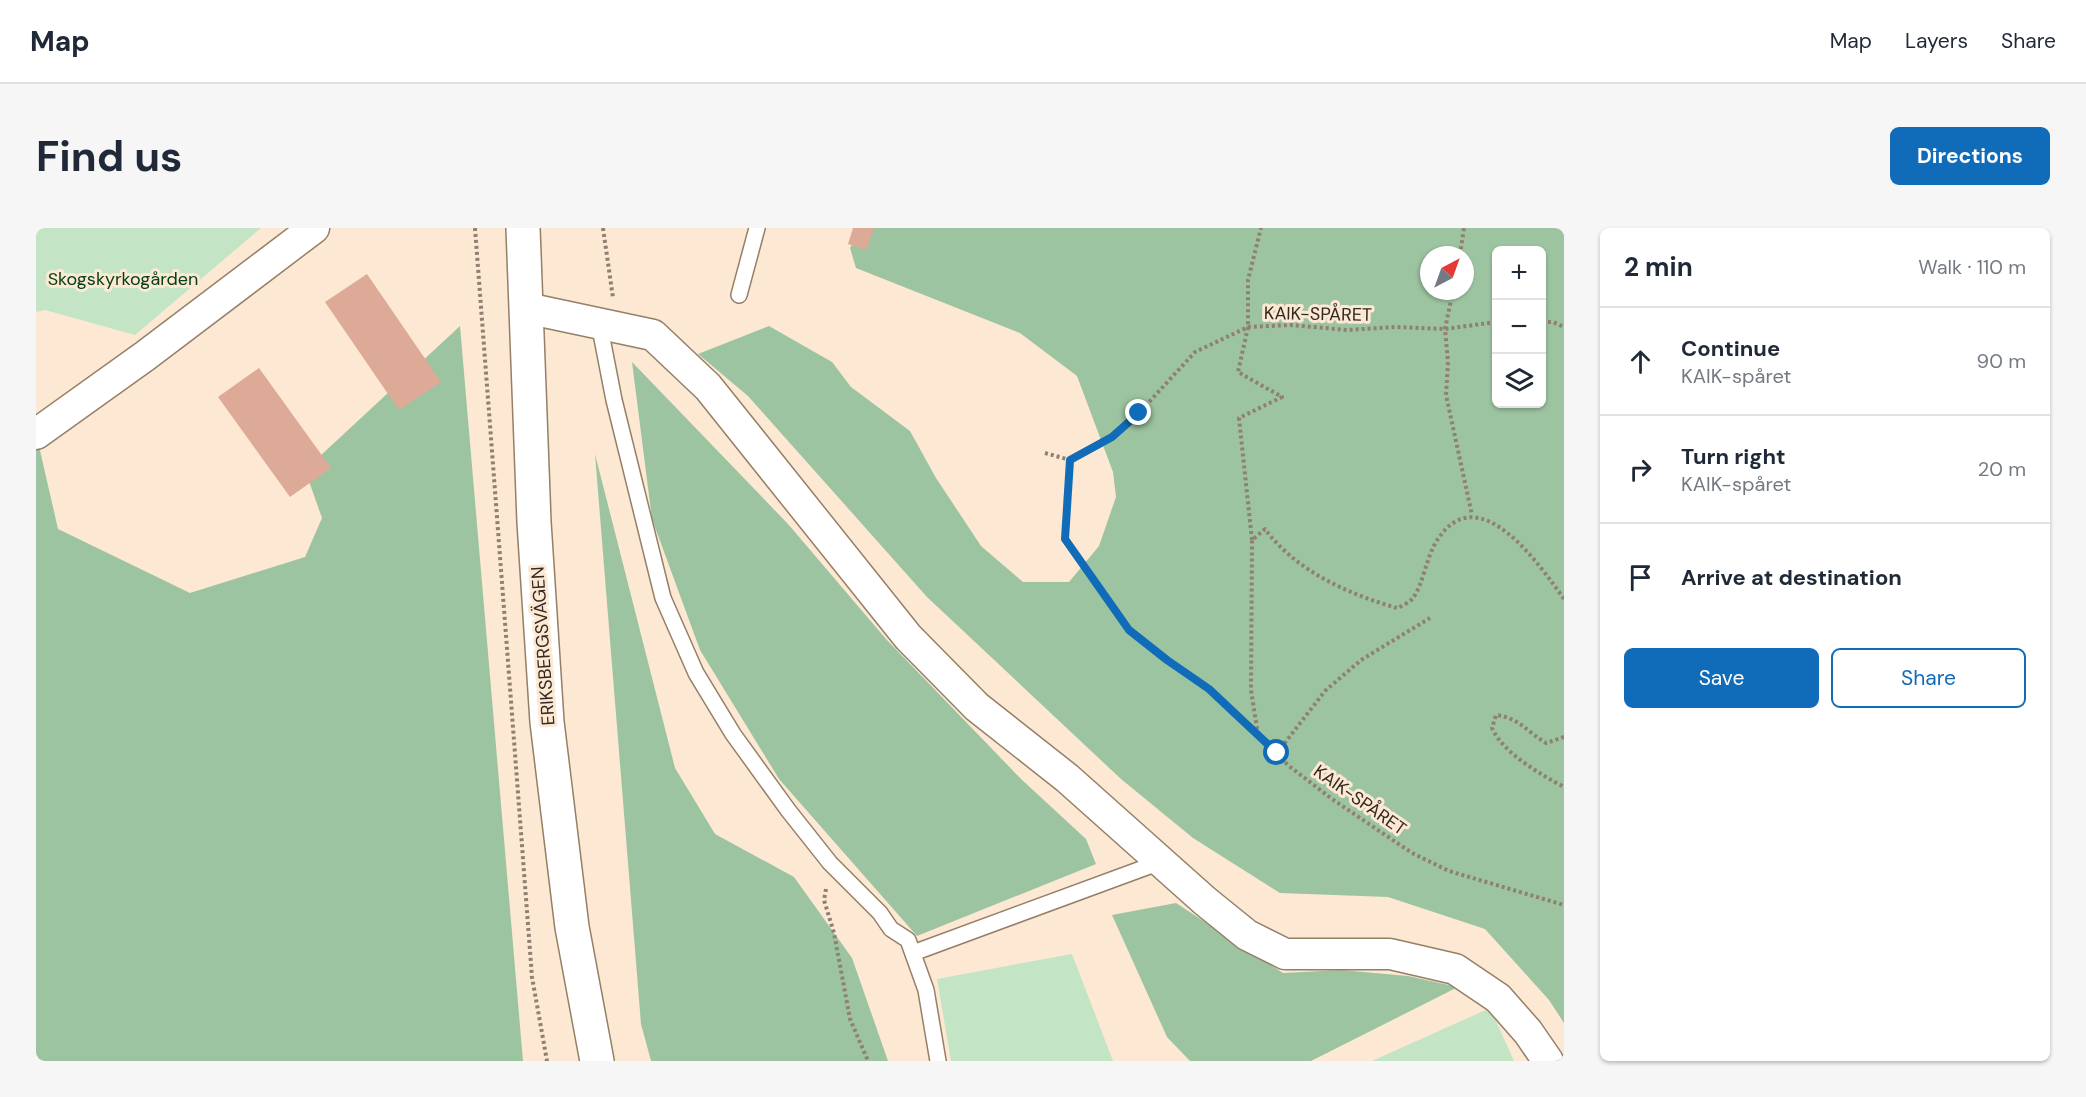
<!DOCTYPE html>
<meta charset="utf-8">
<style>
:root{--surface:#fff;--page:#f6f6f7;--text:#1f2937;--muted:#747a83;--line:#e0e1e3;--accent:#106bb8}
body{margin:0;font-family:"DM Sans",sans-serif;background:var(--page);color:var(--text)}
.controls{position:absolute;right:18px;top:18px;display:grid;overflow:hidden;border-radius:9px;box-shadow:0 2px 4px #0004}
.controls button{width:54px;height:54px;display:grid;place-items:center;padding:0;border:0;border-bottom:2px solid var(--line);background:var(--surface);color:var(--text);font:30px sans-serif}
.compass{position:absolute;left:1384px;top:18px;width:54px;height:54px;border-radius:50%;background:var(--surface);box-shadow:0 2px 4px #0004;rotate:41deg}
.stop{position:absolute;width:18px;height:18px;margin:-14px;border:4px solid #106bb8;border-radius:50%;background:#fff}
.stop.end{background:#106bb8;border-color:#fff;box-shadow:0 2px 6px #0008}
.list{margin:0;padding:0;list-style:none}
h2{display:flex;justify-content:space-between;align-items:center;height:78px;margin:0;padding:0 24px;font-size:26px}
h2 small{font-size:20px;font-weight:400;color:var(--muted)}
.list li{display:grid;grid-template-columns:39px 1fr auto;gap:18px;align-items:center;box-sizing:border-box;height:108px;padding:0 24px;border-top:2px solid var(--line)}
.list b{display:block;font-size:22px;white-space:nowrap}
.list p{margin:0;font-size:20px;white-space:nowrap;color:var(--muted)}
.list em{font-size:20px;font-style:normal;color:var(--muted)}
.actions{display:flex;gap:12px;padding:18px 24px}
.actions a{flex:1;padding:14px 0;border:2px solid var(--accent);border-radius:9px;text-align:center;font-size:21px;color:var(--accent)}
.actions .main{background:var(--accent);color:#fff}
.icon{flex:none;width:33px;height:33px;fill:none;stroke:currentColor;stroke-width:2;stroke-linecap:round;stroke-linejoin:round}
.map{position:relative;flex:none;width:1528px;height:833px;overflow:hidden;border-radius:9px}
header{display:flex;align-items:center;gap:36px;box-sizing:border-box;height:84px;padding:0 30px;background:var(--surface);border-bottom:2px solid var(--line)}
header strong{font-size:28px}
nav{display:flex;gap:33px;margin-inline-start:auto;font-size:21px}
.intro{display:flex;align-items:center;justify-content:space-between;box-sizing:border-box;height:144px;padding:0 36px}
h1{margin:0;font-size:42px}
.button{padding:15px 27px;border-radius:9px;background:var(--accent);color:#fff;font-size:21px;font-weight:700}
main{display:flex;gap:36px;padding:0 36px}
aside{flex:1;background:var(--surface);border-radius:9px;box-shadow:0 2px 4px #0004}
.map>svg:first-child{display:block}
</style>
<header>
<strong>Map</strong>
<nav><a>Map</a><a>Layers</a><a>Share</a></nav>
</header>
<div class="intro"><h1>Find us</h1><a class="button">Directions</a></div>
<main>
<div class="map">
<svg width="1528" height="833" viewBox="0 0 1528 833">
<rect width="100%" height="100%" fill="#fce8d3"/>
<!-- green -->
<g fill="#c3e5c5">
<path d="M0 0H225L99 107 9 82 0 84Z"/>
<path d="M1036 726 1077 833H915L901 751Z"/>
<path d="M1454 780 1478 833H1336Z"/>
</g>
<!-- forest -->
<g fill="#9dc4a0" fill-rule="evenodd">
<path d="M827 0H1528V795L1513 772 1449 701 1352 669 1244 665 1157 610 1085 551 891 369 712 168 662 126 733 98 796 134 815 159 874 203 900 250 945 318 987 354H1033L1063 318 1080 269 1077 244 1041 148 984 105 820 40 814 20ZM1460 22H1506V176H1460ZM1393 27H1429V63H1393Z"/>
<path d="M424 98 487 833H0V205L22 301 154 365 269 329 286 290 269 242Z"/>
<path d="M596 134 752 296 850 411 985 551 1050 611 1060 636 881 708 743 551 664 422 616 291Z"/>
<path d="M559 226 639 540 679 606 758 649 816 730 852 833H615L605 796Z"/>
<path d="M1140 675 1247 745 1305 742 1372 748 1422 759 1275 833H1154L1131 809 1076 687Z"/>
</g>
<!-- building -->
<g fill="#dcaa97">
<path d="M817 0H838L830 22 812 16Z"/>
<path d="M331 46 405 154 363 182 289 74Z"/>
<path d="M223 140 295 240 254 269 182 169Z"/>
</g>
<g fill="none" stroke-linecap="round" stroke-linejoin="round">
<defs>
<g id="lane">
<path d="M703 67 721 0"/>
<path d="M563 95 578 172 627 370 660 445 697 506 752 582 794 635 844 685 855 701 872 712 890 762 902 833"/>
<path d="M877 725 1127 633"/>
</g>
<g id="street">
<path d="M490 80 617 107 672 159 872 409 941 479 1031 550 1169 673 1211 707 1249 726H1354L1419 741 1462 770 1492 804 1512 833"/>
<path d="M0 206 109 128 278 0"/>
</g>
<path id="secondary" d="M487 0 498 294 511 494 536 699 561 833"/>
</defs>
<!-- lane casing -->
<use href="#lane" stroke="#957f67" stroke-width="18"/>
<!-- street casing -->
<use href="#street" stroke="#957f67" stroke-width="33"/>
<!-- secondary casing -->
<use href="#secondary" stroke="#957f67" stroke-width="36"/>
<!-- path -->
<g stroke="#8f8072" stroke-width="4" stroke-dasharray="3 3" stroke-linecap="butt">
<path d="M439 0 496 749 511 833"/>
<path d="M567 0 577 70"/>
<path d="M1424 27 1428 0"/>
<path d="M1417 63 1409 101 1412 134 1410 167 1436 287"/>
<path d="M1460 94 1409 101 1359 99 1311 102 1255 97 1212 99 1159 124 1103 185 1076 209 1034 232 1029 311 1093 402 1131 432 1173 461 1253 538 1296 571 1376 625 1413 643 1528 677"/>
<path d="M1506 94H1517L1528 99"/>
<path d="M1009 225 1034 232"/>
<path d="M1216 312 1203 190 1246 169 1202 144 1212 99V52L1225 0"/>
<path d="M1222 507 1215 462 1216 312 1229 301C1260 343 1312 366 1361 380 1366 378 1374 374 1377 370 1388 355 1390 328 1402 311 1443 249 1503 336 1528 371"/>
<path d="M1528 509 1510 515C1490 503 1483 490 1460 487L1456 500C1467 525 1504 546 1528 559"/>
<path d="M1241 525 1289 463 1325 432 1394 390"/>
<path d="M790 661 788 672 798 705 814 791 832 833"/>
</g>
<!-- lane -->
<use href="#lane" stroke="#fff" stroke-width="15"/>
<!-- street -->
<use href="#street" stroke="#fff" stroke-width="30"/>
<!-- secondary -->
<use href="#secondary" stroke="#fff" stroke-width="33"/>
</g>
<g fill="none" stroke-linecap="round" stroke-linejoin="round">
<!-- route -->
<path stroke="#106bb8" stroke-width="8" d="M1103 185 1076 209 1034 232 1029 311 1093 402 1131 432 1173 461 1241 525"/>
</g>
<g text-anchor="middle" stroke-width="6" stroke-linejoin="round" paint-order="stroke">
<!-- park labels -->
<g font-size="18" fill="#034013" stroke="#fce8d3">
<text x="87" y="57">Skogskyrkogården</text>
</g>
<!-- street labels -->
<g font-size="18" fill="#32281f" stroke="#fce8d3">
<text transform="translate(1282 86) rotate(1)" y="6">KAIK-SPÅRET</text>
<text transform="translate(507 418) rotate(-94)" y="6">ERIKSBERGSVÄGEN</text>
<text transform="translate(1324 572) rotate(35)" y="6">KAIK-SPÅRET</text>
</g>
</g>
</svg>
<div class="controls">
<button>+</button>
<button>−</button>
<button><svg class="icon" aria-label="layers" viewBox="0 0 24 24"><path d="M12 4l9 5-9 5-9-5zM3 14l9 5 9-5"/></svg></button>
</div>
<svg class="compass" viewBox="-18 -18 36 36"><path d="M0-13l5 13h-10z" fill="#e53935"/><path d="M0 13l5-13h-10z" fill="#747a83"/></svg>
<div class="stop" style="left:1241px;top:525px"></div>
<div class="stop end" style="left:1103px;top:185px"></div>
</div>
<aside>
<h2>2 min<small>Walk · 110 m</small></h2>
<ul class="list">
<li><svg class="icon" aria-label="ahead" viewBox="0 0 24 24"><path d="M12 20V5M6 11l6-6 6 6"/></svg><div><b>Continue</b><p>KAIK-spåret</p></div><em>90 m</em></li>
<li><svg class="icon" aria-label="right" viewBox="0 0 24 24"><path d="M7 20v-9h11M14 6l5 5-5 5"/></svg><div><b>Turn right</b><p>KAIK-spåret</p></div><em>20 m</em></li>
<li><svg class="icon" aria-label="arrive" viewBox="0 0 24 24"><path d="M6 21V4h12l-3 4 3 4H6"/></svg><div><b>Arrive at destination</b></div></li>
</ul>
<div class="actions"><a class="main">Save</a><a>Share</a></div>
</aside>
</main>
